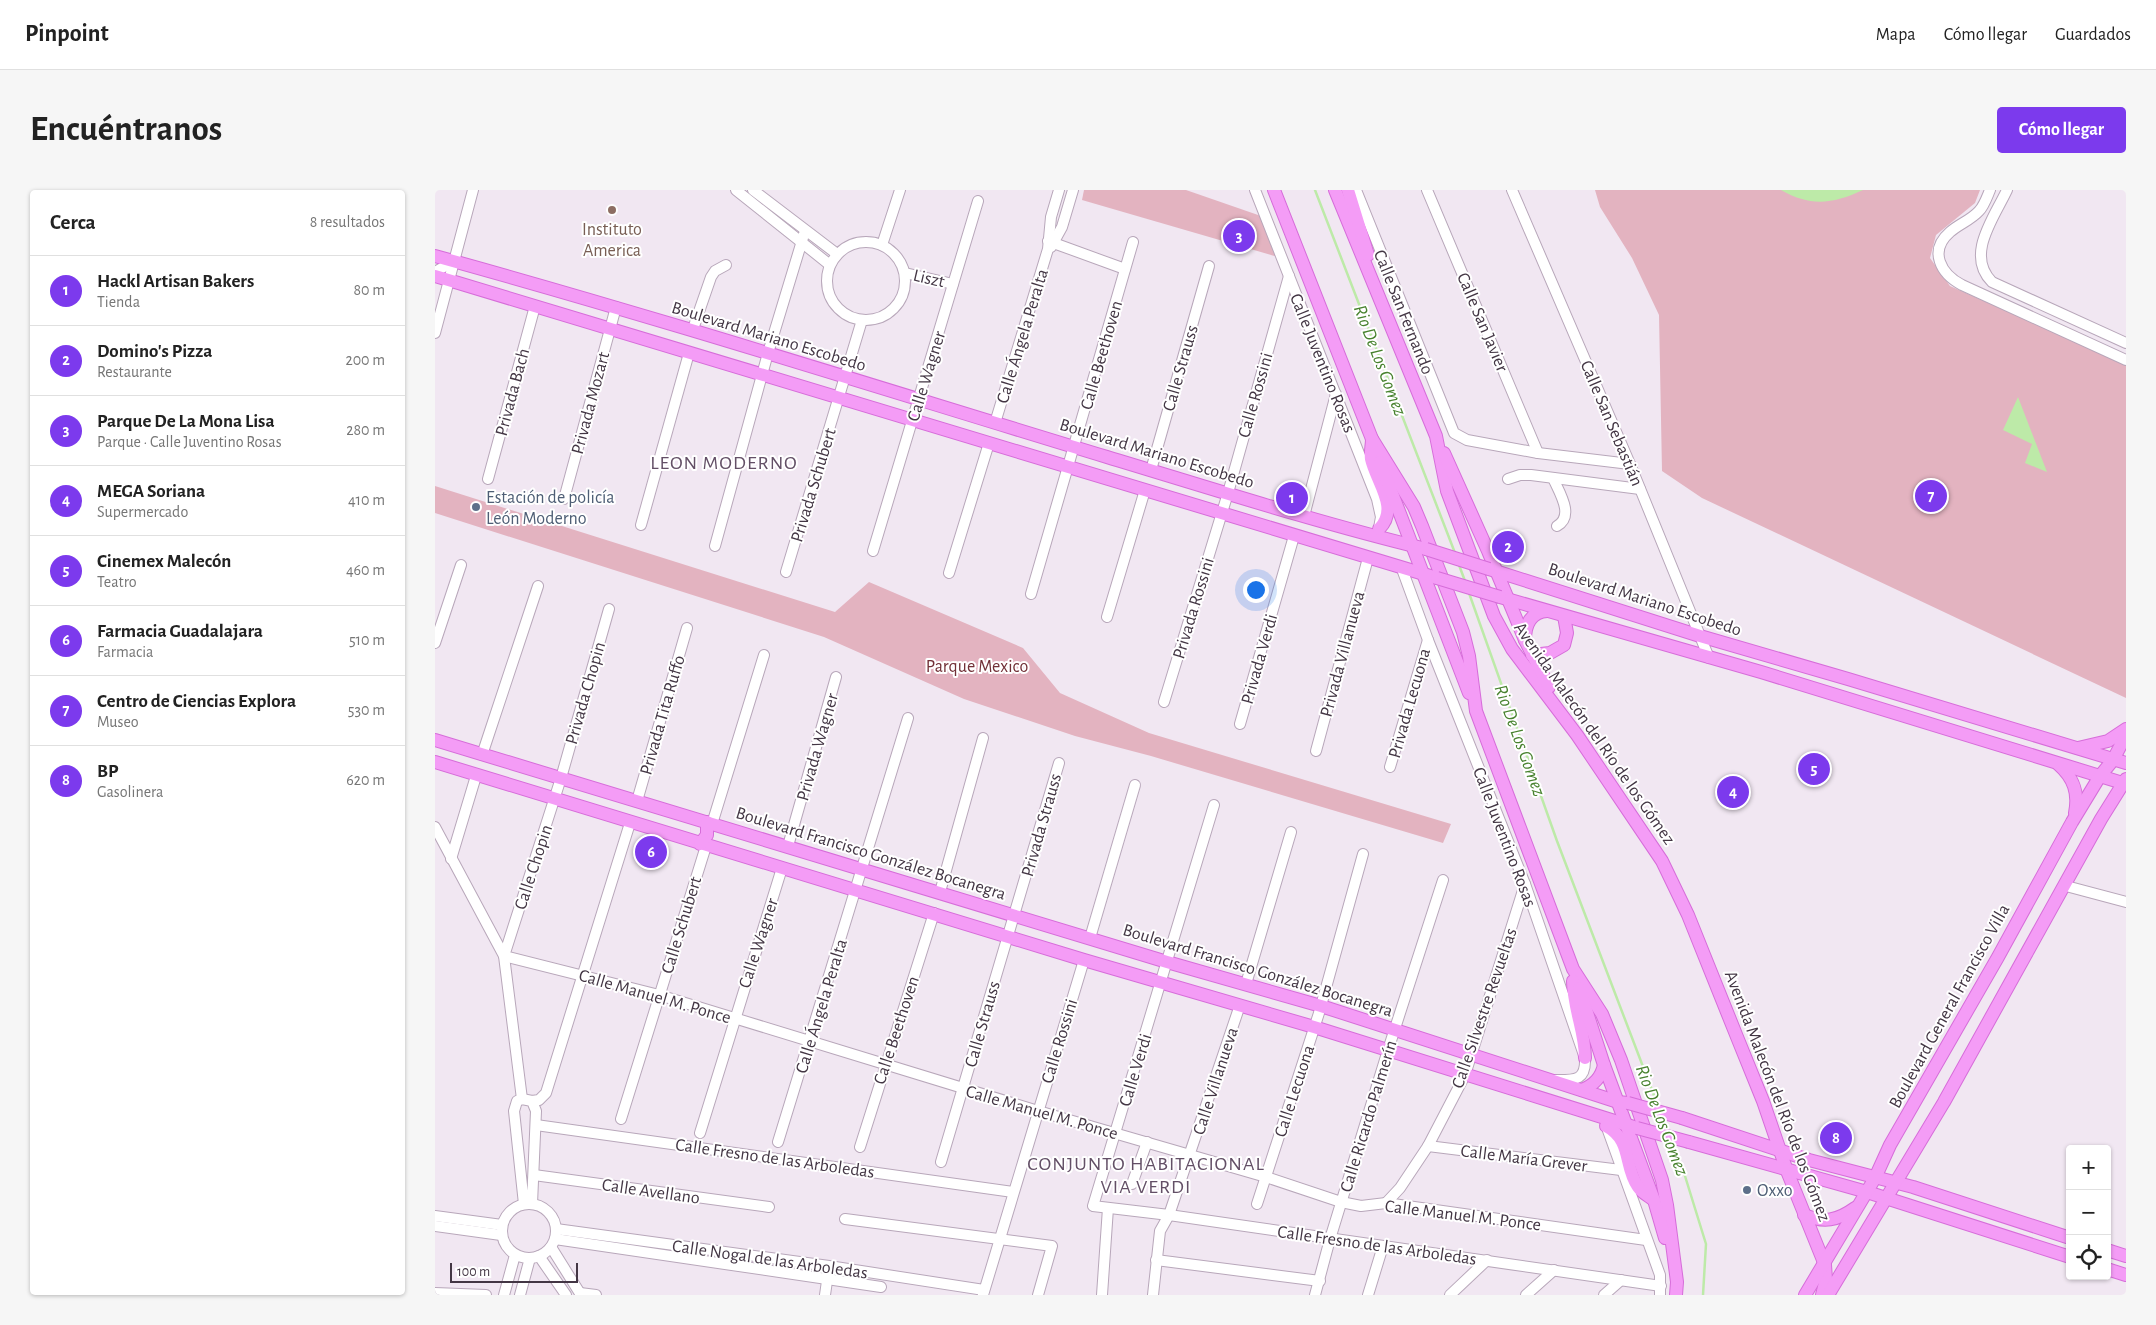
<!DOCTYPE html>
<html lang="es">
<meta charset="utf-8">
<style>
:root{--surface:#fff;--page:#f6f6f6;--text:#222;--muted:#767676;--line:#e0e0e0;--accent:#7c3aed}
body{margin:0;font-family:"Alegreya Sans",sans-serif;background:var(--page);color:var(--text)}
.controls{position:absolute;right:15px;bottom:15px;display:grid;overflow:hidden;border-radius:5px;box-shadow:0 1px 4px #0004}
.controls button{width:45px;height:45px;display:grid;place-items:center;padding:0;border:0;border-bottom:1px solid var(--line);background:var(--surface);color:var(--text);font:25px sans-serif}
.scale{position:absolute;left:15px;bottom:12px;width:128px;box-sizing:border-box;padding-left:5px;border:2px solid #433644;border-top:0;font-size:14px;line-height:18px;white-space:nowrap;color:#433644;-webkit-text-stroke:4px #fff;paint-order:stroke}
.you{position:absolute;left:820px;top:399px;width:18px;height:18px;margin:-12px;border:4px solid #fff;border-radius:50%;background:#1a73e8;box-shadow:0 0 0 8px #1a73e833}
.badge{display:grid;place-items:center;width:32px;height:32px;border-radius:50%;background:var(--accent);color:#fff;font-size:16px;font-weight:700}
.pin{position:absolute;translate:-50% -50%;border:2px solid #fff;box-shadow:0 1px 5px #0006}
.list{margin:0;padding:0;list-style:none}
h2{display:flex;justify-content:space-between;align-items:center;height:65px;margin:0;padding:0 20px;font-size:21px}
h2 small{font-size:16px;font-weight:400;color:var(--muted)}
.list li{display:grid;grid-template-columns:32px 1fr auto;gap:15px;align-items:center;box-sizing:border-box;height:70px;padding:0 20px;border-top:1px solid var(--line)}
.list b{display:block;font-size:19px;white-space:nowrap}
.list p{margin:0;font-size:16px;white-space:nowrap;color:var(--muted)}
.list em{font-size:16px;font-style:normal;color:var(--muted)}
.icon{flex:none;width:28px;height:28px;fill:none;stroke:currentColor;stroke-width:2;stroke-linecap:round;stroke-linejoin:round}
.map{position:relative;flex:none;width:1691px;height:1105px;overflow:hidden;border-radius:5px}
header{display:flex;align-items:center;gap:30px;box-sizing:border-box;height:70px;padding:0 25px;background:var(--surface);border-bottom:1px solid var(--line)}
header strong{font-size:24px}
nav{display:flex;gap:28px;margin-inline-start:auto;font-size:18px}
.intro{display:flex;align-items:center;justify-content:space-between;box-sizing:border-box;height:120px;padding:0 30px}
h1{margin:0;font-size:35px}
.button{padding:12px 22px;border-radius:5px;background:var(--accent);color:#fff;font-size:18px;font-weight:700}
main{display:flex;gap:30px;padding:0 30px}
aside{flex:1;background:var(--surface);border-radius:5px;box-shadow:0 1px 4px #0004}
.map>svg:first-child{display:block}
</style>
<header>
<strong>Pinpoint</strong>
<nav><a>Mapa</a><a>Cómo llegar</a><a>Guardados</a></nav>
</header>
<div class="intro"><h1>Encuéntranos</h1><a class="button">Cómo llegar</a></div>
<main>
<aside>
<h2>Cerca<small>8 resultados</small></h2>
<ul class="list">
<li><span class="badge">1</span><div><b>Hackl Artisan Bakers</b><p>Tienda</p></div><em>80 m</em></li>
<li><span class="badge">2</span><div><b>Domino's Pizza</b><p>Restaurante</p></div><em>200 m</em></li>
<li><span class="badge">3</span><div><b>Parque De La Mona Lisa</b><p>Parque · Calle Juventino Rosas</p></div><em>280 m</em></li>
<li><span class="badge">4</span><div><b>MEGA Soriana</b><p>Supermercado</p></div><em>410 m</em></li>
<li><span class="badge">5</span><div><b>Cinemex Malecón</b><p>Teatro</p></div><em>460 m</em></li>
<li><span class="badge">6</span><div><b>Farmacia Guadalajara</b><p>Farmacia</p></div><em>510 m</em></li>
<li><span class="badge">7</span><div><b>Centro de Ciencias Explora</b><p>Museo</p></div><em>530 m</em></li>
<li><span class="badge">8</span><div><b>BP</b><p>Gasolinera</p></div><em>620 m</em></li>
</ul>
</aside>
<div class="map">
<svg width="1691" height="1105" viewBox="0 0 1691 1105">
<rect width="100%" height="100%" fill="#f1e7f2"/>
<!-- green -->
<g fill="#e3b3c0">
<path d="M649 0H751L826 26 843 67 647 10Z"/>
<path d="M1160 0H1545L1540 13 1501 45 1495 68 1515 96 1691 174V508L1267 308 1227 281 1224 125 1197 68 1165 17Z"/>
<path d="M0 296 400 422 434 392 588 458 625 503 714 543 1016 634 1008 653 716 566 640 546 529 509 389 447 0 323Z"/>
</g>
<!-- water -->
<g fill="#bdeaa8">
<path d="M1346 0H1428C1398 14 1375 17 1346 0Z"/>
<path d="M1583 207 1612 282 1590 273 1597 254 1568 240Z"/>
</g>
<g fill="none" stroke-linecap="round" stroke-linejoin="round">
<!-- stream -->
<g stroke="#bdeaa8" stroke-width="2.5">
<path d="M880 0 1020 363"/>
<path d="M1024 375 1030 391"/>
<path d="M1034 403 1122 651 1223 916"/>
<path d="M1227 926 1233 942"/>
<path d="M1237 952 1250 986 1271 1054 1268 1105"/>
</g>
<defs>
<g id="minor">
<path d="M301 0 395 75"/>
<path d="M318 0 402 64"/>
<path d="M820 0 942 309 946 327 944 338"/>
<path d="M921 0 1019 243 1032 250 1103 263 1195 274"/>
<path d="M992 0 1103 263"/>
<path d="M1077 0 1195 274 1274 468"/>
<path d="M1555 0C1552 7 1549 16 1544 21 1536 30 1524 34 1515 42 1493 61 1506 84 1527 95L1691 170"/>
<path d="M1572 0C1559 28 1530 65 1557 92L1691 153"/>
<path d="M613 51 690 79"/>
<circle cx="431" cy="91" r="39"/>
<path d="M447 55 465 0"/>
<path d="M616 57 627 37 638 0"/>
<path d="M0 82 19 71"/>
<path d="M470 83 518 94"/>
<path d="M258 139 276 87 280 81 291 75"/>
<path d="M0 143 38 0"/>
<path d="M560 233 613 59 616 27 624 0"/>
<path d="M716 280 774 76"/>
<path d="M1118 288C1124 302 1140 326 1122 336"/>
<path d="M53 289 100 116"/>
<path d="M1073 289 1085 285H1096L1205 299"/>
<path d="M129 309 181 117"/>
<path d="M869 326 901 204"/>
<path d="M206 335 254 163"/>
<path d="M280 356 333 163 370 41"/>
<path d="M438 361 543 11"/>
<path d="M967 379 993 450 1090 694 1150 868C1151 891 1140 890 1121 890"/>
<path d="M351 382 427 130"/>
<path d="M514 383 554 253"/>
<path d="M596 404 698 52"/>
<path d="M174 419 126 588 69 766 224 805 603 921 831 987 906 1012 926 1016 951 1013 1211 1050"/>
<path d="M672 427 710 300"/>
<path d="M0 453 26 375"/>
<path d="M729 512 793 303 854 86"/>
<path d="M805 534 859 346"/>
<path d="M881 561 933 368"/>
<path d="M47 565 103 396"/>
<path d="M955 577 993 450"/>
<path d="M202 611 252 438"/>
<path d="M779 615 658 1016 734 1025 1226 1096"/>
<path d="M277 634 329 465"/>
<path d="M0 637 69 766 87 909"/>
<path d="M353 656 401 487"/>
<path d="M16 669 41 586"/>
<path d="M1631 696 1691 712"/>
<path d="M505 702 548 548"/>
<path d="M655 748 700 595"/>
<path d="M811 794 856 642"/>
<path d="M97 911 104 910 111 903 195 633"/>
<path d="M186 929 271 656"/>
<path d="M101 935 578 1002"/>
<path d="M1171 935 1225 1085V1105"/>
<path d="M265 943 347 678"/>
<path d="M343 952 473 528"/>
<path d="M993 956 1186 980"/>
<path d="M425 957 499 723"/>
<path d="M506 972 624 573"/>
<path d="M99 985 334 1017"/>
<path d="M697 994 712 952"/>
<path d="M951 1013 965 998 993 956 1030 885 1090 694"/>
<circle cx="94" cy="1041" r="27"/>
<path d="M89 1014 79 921 82 911 87 909 97 911 101 921 97 1014"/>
<path d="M822 1014 884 823 928 664"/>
<path d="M0 1026 67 1035"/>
<path d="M410 1029 617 1056 603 1105"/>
<path d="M0 1036 66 1045"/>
<path d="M121 1039 394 1076 549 1100"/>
<path d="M120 1049 446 1097"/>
<path d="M116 1057 146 1105"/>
<path d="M104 1066 131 1105"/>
<path d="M721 1070 885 1091"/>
<path d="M0 1103 51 1105"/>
<path d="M145 1103 161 1105"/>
<path d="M69 1105 80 1065"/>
<path d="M85 1105 95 1068"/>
<path d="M390 1105 393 1084"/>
<path d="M548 1105 649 770"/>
<path d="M667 1105 673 1018"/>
<path d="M718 1105 725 1041 734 1025 805 815"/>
<path d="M880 1105 895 1049 953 860 1008 690"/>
<path d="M933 1105 948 1056"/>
<path d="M1015 1105 1052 1070"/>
<path d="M1091 1105 1119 1080"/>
<path d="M1169 1105 1186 1090"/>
</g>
<g id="major">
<path d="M839 0 937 249 979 317 987 336 1028 442 1034 466 1041 521 1138 779 1167 824 1186 870 1227 990 1232 1015 1242 1092 1241 1105"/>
<path d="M900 0 1001 246 1012 301 1059 426 1077 459 1142 545 1227 671 1253 725 1302 847 1328 911 1352 981 1390 1075 1391 1089 1387 1105"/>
<path d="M913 0 933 65"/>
<path d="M0 66C225 128 448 199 672 267 778 299 884 333 991 359"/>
<path d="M0 86 1002 388"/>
<path d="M937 249C937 256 935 262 936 269 941 292 965 318 944 339"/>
<path d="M1009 263 1053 361 1090 450 1114 497"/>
<path d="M945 272 1034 503"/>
<path d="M1054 379 1265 446 1413 489 1691 573"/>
<path d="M1065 407 1326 482 1691 594"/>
<path d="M1090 450C1090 435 1095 422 1112 421"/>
<path d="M1097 465 1115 463 1129 455 1132 443 1129 426"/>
<path d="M0 550 732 772 886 816 1183 912 1193 913"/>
<path d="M1643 558 1673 551 1691 539"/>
<path d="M0 572 649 770 879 837 1202 938"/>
<path d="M1623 574C1639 588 1644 603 1640 623"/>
<path d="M265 654 272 645V632"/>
<path d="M1138 791C1138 818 1150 842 1150 868"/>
<path d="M1144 798 1169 875 1219 1010 1230 1048"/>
<path d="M1147 900C1159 895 1166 888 1169 875"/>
<path d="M1247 928 1374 970 1478 997 1635 1048"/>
<path d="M1171 936C1198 951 1188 976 1203 997 1207 1003 1214 1006 1219 1010"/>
<path d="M1254 952 1432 1002 1635 1067"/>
<path d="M1369 1025C1389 1033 1402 1031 1420 1018"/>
<path d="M1672 1060 1691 1066"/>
<path d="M1672 1079 1691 1085"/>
<path d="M1370 1105 1440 988 1455 955 1563 767 1637 632 1665 586 1678 570 1691 545"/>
<path d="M1393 1105 1509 912 1666 629 1691 589"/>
</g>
</defs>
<!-- minor casing -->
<use href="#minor" stroke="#b8a7ba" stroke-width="12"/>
<!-- major casing -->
<use href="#major" stroke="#d66dd9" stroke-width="14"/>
<!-- minor -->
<use href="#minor" stroke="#fff" stroke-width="10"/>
<!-- major -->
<use href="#major" stroke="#f49cf6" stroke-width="12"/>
<defs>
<g id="major-bridge">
<path d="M991 359 1054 379"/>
<path d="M1002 388 1065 407"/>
<path d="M1193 913 1247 928"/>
<path d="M1202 938 1254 952"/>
</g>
</defs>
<!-- major-bridge casing -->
<use href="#major-bridge" stroke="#d66dd9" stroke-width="14" stroke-linecap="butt"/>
<!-- major-bridge -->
<use href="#major-bridge" stroke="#f49cf6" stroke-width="12"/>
</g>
<!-- markers -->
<circle fill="#8d6e63" stroke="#fff" stroke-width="2" cx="177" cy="20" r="5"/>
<g fill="#5c6f8a" stroke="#fff" stroke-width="2">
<circle cx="41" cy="317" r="5"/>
<circle cx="1312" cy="1000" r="5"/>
</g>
<g text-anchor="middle" stroke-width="4" stroke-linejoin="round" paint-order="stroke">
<!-- education labels -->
<g font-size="18" fill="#785e54" stroke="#fff">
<text x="177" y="45">Instituto<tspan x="177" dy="21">America</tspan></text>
</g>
<!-- street labels -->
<g font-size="18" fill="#433644" stroke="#fff">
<text transform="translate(494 88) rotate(13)" y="6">Liszt</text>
<text transform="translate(969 122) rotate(68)" y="6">Calle San Fernando</text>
<text transform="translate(1048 132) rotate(67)" y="6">Calle San Javier</text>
<text transform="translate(334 146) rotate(17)" y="6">Boulevard Mariano Escobedo</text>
<text transform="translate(587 146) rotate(-73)" y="6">Calle Ángela Peralta</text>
<text transform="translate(666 165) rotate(-74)" y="6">Calle Beethoven</text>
<text transform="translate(888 173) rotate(68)" y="6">Calle Juventino Rosas</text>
<text transform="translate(745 178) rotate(-74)" y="6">Calle Strauss</text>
<text transform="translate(491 186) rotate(-73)" y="6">Calle Wagner</text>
<text transform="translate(77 202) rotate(-75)" y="6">Privada Bach</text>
<text transform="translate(820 205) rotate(-74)" y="6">Calle Rossini</text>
<text transform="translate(155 213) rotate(-75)" y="6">Privada Mozart</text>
<text transform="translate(1177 233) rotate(67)" y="6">Calle San Sebastián</text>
<text transform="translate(722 263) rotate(17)" y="6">Boulevard Mariano Escobedo</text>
<text transform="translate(378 295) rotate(-73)" y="6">Privada Schubert</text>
<text transform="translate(1210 409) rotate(18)" y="6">Boulevard Mariano Escobedo</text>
<text transform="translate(758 418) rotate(-73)" y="6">Privada Rossini</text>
<text transform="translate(907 464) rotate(-75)" y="6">Privada Villanueva</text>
<text transform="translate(824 469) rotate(-74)" y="6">Privada Verdi</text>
<text transform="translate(150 503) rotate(-74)" y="6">Privada Chopin</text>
<text transform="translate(974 513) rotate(-74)" y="6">Privada Lecuona</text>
<text transform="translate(227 525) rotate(-74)" y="6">Privada Tita Ruffo</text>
<text transform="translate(1160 543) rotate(55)" y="6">Avenida Malecón del Río de los Gómez</text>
<text transform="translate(382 557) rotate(-74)" y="6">Privada Wagner</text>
<text transform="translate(606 635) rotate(-74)" y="6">Privada Strauss</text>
<text transform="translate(1070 647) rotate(69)" y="6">Calle Juventino Rosas</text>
<text transform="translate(436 663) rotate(17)" y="6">Boulevard Francisco González Bocanegra</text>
<text transform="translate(98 677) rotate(-72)" y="6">Calle Chopin</text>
<text transform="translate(246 735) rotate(-73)" y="6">Calle Schubert</text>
<text transform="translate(323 753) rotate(-72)" y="6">Calle Wagner</text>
<text transform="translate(823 780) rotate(17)" y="6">Boulevard Francisco González Bocanegra</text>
<text transform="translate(220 806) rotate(16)" y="6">Calle Manuel M. Ponce</text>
<text transform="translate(386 816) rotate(-73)" y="6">Calle Ángela Peralta</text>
<text transform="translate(1514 816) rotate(-61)" y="6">Boulevard General Francisco Villa</text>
<text transform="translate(1049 818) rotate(-71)" y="6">Calle Silvestre Revueltas</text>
<text transform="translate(547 834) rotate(-74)" y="6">Calle Strauss</text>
<text transform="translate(461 840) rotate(-72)" y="6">Calle Beethoven</text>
<text transform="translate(624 851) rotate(-73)" y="6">Calle Rossini</text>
<text transform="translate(700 880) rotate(-73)" y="6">Calle Verdi</text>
<text transform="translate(780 891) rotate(-72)" y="6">Calle Villanueva</text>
<text transform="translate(859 901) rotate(-72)" y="6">Calle Lecuona</text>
<text transform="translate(1343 906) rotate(69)" y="6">Avenida Malecón del Río de los Gómez</text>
<text transform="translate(607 922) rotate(16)" y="6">Calle Manuel M. Ponce</text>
<text transform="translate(933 926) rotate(-73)" y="6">Calle Ricardo Palmerín</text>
<text transform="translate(340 968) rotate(8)" y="6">Calle Fresno de las Arboledas</text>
<text transform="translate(1089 968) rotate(7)" y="6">Calle María Grever</text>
<text transform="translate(216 1001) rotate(8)" y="6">Calle Avellano</text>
<text transform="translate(1028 1025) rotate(7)" y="6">Calle Manuel M. Ponce</text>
<text transform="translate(942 1055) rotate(8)" y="6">Calle Fresno de las Arboledas</text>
<text transform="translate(335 1069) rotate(8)" y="6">Calle Nogal de las Arboledas</text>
</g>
<!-- service labels -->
<g font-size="18" fill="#4e5e75" stroke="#fff" text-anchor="start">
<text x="51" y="313">Estación de policía<tspan x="51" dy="21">León Moderno</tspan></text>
<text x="1322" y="1006">Oxxo</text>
</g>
<!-- park labels -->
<g font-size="18" fill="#712f36" stroke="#fff">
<text x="542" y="482">Parque Mexico</text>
</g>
<!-- water labels -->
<g font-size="19" font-style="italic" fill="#48822f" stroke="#fff">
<text transform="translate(946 170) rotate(69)" y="7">Rio De Los Gomez</text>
<text transform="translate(1086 550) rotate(70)" y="7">Rio De Los Gomez</text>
<text transform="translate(1228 930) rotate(69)" y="7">Rio De Los Gomez</text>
</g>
<!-- quarter labels -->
<g font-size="20" letter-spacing="1" fill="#634f66" stroke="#fff">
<text x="289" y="279">LEON MODERNO</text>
<text x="711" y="980">CONJUNTO HABITACIONAL<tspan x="711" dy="23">VIA VERDI</tspan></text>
</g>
</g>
</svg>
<div class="controls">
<button>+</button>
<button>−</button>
<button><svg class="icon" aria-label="locate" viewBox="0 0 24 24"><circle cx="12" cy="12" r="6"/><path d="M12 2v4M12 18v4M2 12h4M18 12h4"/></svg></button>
</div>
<div class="scale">100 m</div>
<div class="you"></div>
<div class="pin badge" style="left:857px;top:308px">1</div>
<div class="pin badge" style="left:1073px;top:357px">2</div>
<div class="pin badge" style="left:804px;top:46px">3</div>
<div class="pin badge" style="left:1298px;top:602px">4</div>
<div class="pin badge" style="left:1379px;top:579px">5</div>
<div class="pin badge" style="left:216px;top:662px">6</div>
<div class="pin badge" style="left:1496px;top:306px">7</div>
<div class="pin badge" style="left:1401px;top:948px">8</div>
</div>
</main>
